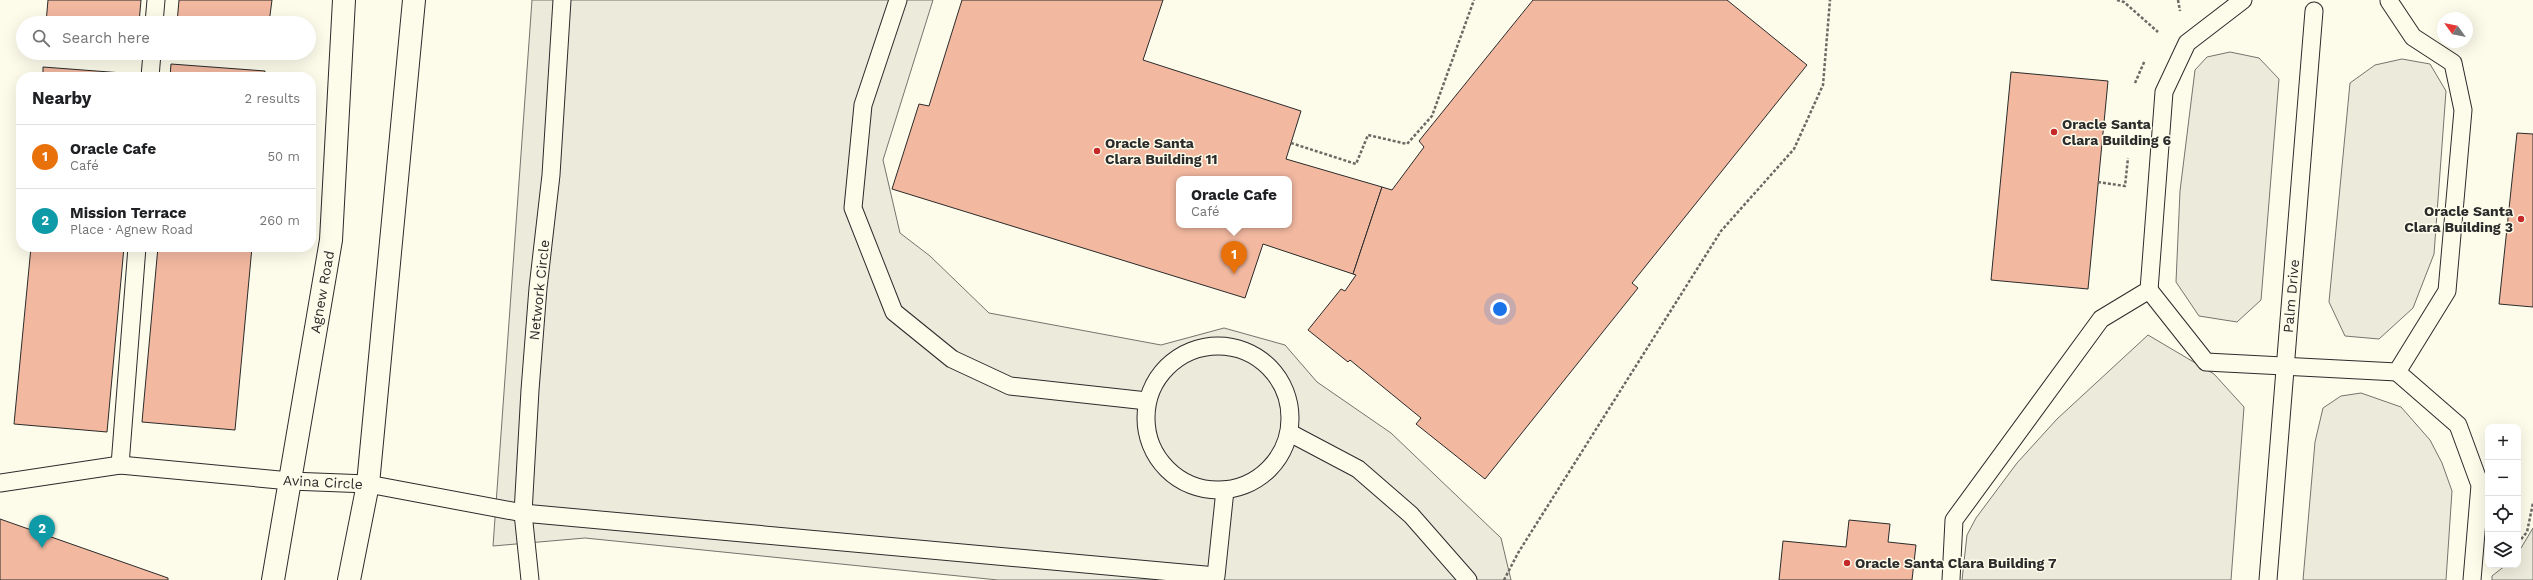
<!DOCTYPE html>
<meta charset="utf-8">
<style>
:root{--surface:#fff;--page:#f2f2f2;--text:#202124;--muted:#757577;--line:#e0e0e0;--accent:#ea580c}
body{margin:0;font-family:"Work Sans",sans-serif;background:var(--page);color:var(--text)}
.controls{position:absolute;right:12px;bottom:12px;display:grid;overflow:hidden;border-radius:8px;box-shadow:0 4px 16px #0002}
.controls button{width:36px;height:36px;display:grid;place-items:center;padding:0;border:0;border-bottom:1px solid var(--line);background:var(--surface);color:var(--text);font:20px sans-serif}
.compass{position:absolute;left:2437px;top:12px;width:36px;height:36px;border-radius:50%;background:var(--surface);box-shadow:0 4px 16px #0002;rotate:303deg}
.you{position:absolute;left:1500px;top:309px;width:14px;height:14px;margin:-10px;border:3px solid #fff;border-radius:50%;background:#1a73e8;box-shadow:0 0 0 6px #1a73e833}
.badge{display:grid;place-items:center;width:26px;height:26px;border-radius:50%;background:var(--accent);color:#fff;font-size:13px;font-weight:700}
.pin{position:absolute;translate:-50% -33px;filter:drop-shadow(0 1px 2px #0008)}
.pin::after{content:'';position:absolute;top:21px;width:14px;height:12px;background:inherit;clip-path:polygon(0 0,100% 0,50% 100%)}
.popup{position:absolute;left:1176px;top:176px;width:116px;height:52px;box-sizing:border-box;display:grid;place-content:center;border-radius:8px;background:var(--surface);filter:drop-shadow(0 1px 3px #0005);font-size:13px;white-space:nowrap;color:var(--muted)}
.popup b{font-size:15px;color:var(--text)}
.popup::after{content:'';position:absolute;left:50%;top:100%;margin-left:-8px;border:8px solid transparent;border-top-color:var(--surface)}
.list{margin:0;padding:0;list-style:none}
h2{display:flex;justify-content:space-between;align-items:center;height:52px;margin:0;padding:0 16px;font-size:17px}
h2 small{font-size:13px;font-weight:400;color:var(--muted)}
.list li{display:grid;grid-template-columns:26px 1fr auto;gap:12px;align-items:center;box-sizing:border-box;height:64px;padding:0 16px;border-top:1px solid var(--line)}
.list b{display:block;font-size:15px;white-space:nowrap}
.list p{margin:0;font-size:13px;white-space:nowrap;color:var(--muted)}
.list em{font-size:13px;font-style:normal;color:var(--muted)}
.icon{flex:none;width:22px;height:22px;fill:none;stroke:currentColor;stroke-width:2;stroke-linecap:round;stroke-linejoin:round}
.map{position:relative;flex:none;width:2533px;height:580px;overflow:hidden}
.search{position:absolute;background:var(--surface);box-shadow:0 4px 16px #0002;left:16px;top:16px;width:300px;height:44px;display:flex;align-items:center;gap:10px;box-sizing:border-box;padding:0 14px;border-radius:22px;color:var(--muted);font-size:15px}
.panel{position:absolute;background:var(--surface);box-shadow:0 4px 16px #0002;left:16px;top:72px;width:300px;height:180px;border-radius:16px}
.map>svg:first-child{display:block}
</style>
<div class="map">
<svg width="2533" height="580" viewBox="0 0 2533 580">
<rect width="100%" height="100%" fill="#fdfbea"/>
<!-- green -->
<g fill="#ecebdb" stroke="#74746e">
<path d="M2230 52 2259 58 2279 79 2261 300 2237 322 2199 316 2176 282 2180 191 2195 70 2207 57Z"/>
<path d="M2402 59 2430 64 2446 91 2434 254 2413 308 2379 339 2345 336 2329 302 2350 83 2375 65Z"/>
<path d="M2148 335 2214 374 2244 407 2231 580H1962L1967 535 1976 518 2017 463 2057 419Z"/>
<path d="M2361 393 2401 407 2430 440 2442 463 2452 491 2446 580H2303L2315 442 2323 408 2341 396Z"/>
<path d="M2533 528V580H2492V576L2506 565H2518V553Z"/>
</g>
<!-- parking -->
<path fill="#eceadb" stroke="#74746e" d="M532 0H933L883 160 900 233 930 256 989 313 1161 345 1224 328 1285 345 1317 382 1391 433 1501 538 1511 580H998L585 538 493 546Z"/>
<!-- building -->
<g fill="#f2b8a0" stroke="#2b2b2b" fill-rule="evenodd">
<path d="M48 0H141L139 23H46Z"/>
<path d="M179 0H272L269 23H177Z"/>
<path d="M962 0H1163L1143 60 1301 111 1286 159 1382 187 1353 274 1263 244 1245 298 892 189 919 104 929 106ZM1179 179H1289V225H1179Z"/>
<path d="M1533 0H1727L1807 65 1632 283 1638 288 1485 479 1416 424 1421 418 1350 360 1348 362 1308 330 1341 289 1345 291 1356 275 1353 274 1382 187 1392 190 1424 147 1419 141Z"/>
<path d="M81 53H137L136 58Z"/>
<path d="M243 53H266V55Z"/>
<path d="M171 64 265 71 264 77H170Z"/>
<path d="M43 67 136 74V77H43Z"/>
<path d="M2011 72 2108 81 2088 289 1991 280Z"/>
<path d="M2517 133 2533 134V307L2499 304Z"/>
<path d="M31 247H124L107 432 14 424Z"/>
<path d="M158 247H252L235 430 142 422Z"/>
<path d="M0 519 168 578V580H0Z"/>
<path d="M1849 520 1890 524 1888 542 1916 545 1912 580H1779L1783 541 1846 547Z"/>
</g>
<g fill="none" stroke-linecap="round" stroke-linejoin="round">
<defs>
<g id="lane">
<path d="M898 0 863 105 853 208 894 312 952 359 1010 386 1147 401"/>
<path d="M154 23 156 0"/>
<path d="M150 77 152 53"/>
<path d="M2149 290 2206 362 2397 372 2447 291 2463 110 2453 63 2413 37 2389 1"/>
<circle cx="1218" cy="418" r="72"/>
<path d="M2397 372 2458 425 2480 485 2472 580"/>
<path d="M1290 433 1358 469 1411 515 1468 580"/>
<path d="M120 465 137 247"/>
<path d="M0 483 120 465 290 481 368 484 523 513 1216 576 1225 490"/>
<path d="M530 580 523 513 530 390 538 288 551 175 562 0"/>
<path d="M1951 580 1954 520 2101 319 2149 290 2164 92 2187 43 2243 0"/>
<path d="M2268 580 2314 11"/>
</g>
<g id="secondary">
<path d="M273 580 331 240 344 0"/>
<path d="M349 580 368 484 414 0"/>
</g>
</defs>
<!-- lane casing -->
<use href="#lane" stroke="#2b2b2b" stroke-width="19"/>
<!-- secondary casing -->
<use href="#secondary" stroke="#2b2b2b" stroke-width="24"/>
<!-- path -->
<g stroke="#6a6964" stroke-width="2.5" stroke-dasharray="3 2" stroke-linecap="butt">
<path d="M2117 0 2124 2 2158 32"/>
<path d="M2178 0 2180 11"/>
<path d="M2135 83 2145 60"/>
<path d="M1291 143 1356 164 1368 135 1407 144 1432 116 1474 0"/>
<path d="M2098 182 2125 186 2128 158"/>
<path d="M2518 543 2527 532 2533 503"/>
<path d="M1504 580 1518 553 1721 231 1794 149 1823 85 1830 0"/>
</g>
<!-- lane -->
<use href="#lane" stroke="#fdfbea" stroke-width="17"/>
<!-- secondary -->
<use href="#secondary" stroke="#fdfbea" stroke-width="22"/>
</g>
<!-- markers -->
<g fill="#c62828" stroke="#fdfbea" stroke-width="1.5">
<circle cx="2054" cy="132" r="4"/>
<circle cx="1097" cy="151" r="4"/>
<circle cx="2521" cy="219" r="4"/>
<circle cx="1847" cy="563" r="4"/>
</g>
<g text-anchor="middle" stroke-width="3" stroke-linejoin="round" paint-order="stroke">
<!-- poi labels -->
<g font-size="14" font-weight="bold" fill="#2b2b2b" stroke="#fdfbea" text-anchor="start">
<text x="2062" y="129">Oracle Santa<tspan x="2062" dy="16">Clara Building 6</tspan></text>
<text x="1105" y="148">Oracle Santa<tspan x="1105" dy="16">Clara Building 11</tspan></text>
<text x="2513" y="216" text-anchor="end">Oracle Santa<tspan x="2513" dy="16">Clara Building 3</tspan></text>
<text x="1855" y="568">Oracle Santa Clara Building 7</text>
</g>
<!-- street labels -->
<g font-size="14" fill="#2b2b2b" stroke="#fdfbea">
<text transform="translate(539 290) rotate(-84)" y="5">Network Circle</text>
<text transform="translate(322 292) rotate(-80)" y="5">Agnew Road</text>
<text transform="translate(2291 296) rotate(-85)" y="5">Palm Drive</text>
<text transform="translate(323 482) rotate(3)" y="5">Avina Circle</text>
</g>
</g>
</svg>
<div class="controls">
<button>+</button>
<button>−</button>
<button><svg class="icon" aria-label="locate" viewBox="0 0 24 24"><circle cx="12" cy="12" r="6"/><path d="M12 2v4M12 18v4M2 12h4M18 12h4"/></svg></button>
<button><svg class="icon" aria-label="layers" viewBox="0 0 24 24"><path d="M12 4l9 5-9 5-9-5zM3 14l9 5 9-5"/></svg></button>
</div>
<svg class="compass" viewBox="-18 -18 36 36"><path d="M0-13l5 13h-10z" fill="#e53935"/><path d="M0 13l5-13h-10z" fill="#757577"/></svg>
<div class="you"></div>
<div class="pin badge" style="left:1234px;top:274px;background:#e8710a">1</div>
<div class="popup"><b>Oracle Cafe</b>Café</div>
<div class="pin badge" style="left:42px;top:548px;background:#0f9aa8">2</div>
<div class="search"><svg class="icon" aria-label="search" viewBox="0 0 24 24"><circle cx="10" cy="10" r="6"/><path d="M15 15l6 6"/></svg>Search here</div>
<section class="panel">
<h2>Nearby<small>2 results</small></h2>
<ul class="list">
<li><span class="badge" style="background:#e8710a">1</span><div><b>Oracle Cafe</b><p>Café</p></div><em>50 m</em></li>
<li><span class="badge" style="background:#0f9aa8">2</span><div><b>Mission Terrace</b><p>Place · Agnew Road</p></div><em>260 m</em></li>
</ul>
</section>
</div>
